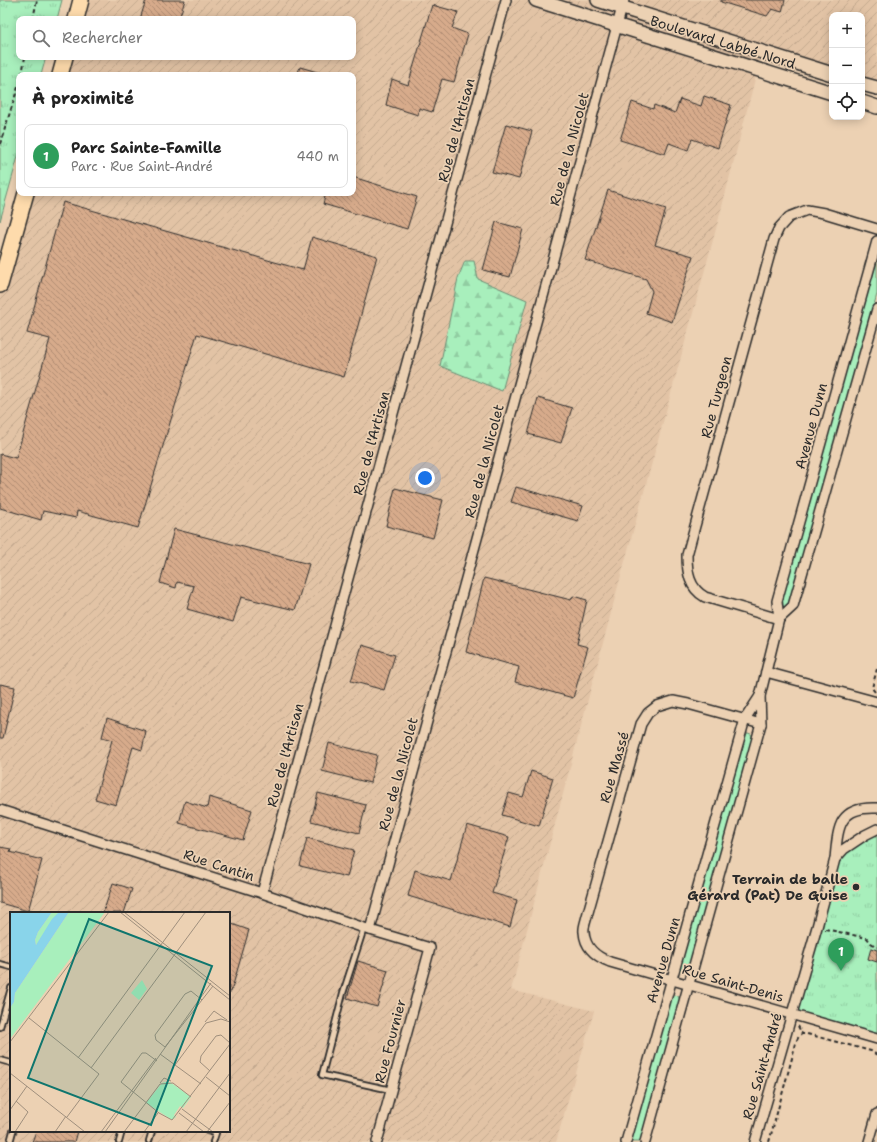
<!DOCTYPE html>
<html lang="fr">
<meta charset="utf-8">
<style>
:root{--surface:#fff;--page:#f2f2f2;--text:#222;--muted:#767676;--line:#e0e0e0;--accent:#2563eb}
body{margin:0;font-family:"Shantell Sans",sans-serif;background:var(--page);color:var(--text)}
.controls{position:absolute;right:12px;top:12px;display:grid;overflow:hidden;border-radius:8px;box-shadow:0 2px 10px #0003}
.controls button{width:36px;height:36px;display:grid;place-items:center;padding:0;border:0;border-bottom:1px solid var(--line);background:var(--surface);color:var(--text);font:20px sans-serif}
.you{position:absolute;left:425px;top:478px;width:14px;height:14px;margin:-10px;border:3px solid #fff;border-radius:50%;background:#1a73e8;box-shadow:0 0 0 6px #1a73e833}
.badge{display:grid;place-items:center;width:26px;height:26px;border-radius:50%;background:var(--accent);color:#fff;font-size:13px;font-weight:700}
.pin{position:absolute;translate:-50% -33px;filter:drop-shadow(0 1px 2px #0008)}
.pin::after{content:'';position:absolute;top:21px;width:14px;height:12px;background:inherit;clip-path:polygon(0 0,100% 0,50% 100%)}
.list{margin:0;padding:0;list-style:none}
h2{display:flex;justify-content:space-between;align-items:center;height:52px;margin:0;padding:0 16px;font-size:17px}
h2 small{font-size:13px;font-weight:400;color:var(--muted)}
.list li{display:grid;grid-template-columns:26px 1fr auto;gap:12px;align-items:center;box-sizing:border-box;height:64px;margin:0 8px 8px;padding:0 8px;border:1px solid var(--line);border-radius:8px}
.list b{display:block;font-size:15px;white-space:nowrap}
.list p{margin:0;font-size:13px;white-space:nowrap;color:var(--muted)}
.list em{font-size:13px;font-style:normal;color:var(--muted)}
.icon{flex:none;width:22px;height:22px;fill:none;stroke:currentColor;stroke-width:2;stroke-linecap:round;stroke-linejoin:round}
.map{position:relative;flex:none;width:877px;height:1142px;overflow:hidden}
.search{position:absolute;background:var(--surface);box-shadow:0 2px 10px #0003;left:16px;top:16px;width:340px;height:44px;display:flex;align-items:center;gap:10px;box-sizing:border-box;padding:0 14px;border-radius:8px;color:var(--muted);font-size:15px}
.panel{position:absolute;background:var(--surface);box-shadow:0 2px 10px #0003;left:16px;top:72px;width:340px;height:124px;border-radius:8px}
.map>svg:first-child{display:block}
</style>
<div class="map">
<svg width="877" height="1142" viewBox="0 0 877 1142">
<defs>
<pattern id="industrial-furrows" width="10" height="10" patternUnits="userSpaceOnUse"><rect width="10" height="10" fill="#e2c3a5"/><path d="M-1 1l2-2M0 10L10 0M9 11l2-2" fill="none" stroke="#c2a88e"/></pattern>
<pattern id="forest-firs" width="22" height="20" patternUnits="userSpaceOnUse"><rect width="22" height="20" fill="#a8efbc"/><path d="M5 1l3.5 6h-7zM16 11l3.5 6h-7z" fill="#91cda2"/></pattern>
<pattern id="park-tufts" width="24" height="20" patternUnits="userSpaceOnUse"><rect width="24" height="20" fill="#a8efbc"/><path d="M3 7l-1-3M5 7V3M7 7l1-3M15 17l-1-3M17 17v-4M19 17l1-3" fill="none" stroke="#91cda2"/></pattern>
<pattern id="building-back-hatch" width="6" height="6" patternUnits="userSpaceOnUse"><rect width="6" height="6" fill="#d7ab8b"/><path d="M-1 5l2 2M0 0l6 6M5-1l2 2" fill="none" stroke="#af8b72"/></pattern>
</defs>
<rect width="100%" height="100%" fill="#ecd1b3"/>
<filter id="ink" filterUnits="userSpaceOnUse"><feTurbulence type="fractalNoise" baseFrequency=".025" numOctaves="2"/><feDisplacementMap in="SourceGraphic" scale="8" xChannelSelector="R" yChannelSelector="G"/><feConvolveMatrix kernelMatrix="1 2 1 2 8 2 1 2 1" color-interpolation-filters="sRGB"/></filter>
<g filter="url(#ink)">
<!-- industrial -->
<path fill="url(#industrial-furrows)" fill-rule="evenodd" d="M81 0H877V83L862 78V15H832V69L763 48 719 218 617 590 511 990 594 1011 556 1142H0V285L26 193H353V75H60L65 57H353V19H76ZM11 913H229V1131H11Z"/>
<!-- green -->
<g fill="#a8efbc" stroke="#6a8d74">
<path d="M877 260V294L791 606 784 607 781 603Z"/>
<path d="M748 733 751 734 753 738 689 971 686 972H682L679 968 745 734Z"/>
<path d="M675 995 678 996 680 1000 640 1142H630L671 997Z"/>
</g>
<!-- forest -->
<path fill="url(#forest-firs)" stroke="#6a8d74" d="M465 261H474L478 279 527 300 502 391 440 366 458 278Z"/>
<!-- park -->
<g fill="url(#park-tufts)" stroke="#6a8d74">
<path d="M0 0H62L57 19H19V57H46L41 75H19V153L0 221Z"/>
<path d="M877 829V1039L791 1015 835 859Z"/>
</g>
<!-- building -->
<g fill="url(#building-back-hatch)" stroke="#2b2b2b">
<path d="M146 0H185L179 19H140Z"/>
<path d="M721 0H785L782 12 772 9 767 16 721 2Z"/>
<path d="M432 5 458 12 452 28 468 34 454 82 442 79 432 112 419 108 418 115 386 105 392 79 408 85Z"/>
<path d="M300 67 321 73 320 75H297Z"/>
<path d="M704 96 731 105 718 148 692 139 688 150 669 143 665 154 620 140 632 102 653 109 654 105 675 113 680 99 701 106Z"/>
<path d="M506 124 532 131 519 179 492 172Z"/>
<path d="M353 177 417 197 407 229 323 204 326 193H353Z"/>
<path d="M608 190 666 209 655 245 693 256 672 322 646 313 652 291 646 279 585 260Z"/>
<path d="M63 202 303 270 312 237 377 256 344 377 197 334 138 528 77 511 76 518 43 511 41 520 0 508V454L16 458 50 339 27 333Z"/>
<path d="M496 222 523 229 510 277 483 270Z"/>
<path d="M538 398 572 408 561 443 528 434Z"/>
<path d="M516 487 583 506 578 521 511 502Z"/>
<path d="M395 488 443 500 433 538 386 526Z"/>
<path d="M174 529 309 564 295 610 241 597 233 622 187 609 194 586 177 582 176 588 160 583Z"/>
<path d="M484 578 571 600 573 596 587 600 577 644 588 647 573 698 515 682 519 667 466 652Z"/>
<path d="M362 645 395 655 384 690 351 681Z"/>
<path d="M0 684 15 687 3 738H0Z"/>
<path d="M107 718 146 731 142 750 133 747 116 805 95 799 112 740 102 737Z"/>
<path d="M329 743 377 755 370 783 322 771Z"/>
<path d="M531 771 553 778 539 826 502 815 509 793 523 797Z"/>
<path d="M318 793 366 805 359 833 311 821Z"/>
<path d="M209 797 252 810 243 840 179 823 185 801 207 808Z"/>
<path d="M467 825 509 837 492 893 517 900 510 927 408 896 415 870 451 881Z"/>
<path d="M307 838 354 850 347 877 300 866Z"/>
<path d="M0 847 11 849 10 852 42 860 28 911 0 903Z"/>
<path d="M113 883 132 889 124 913H103Z"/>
<path d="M229 923 249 930 231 992H229Z"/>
<path d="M871 948 877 950V962L868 959Z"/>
<path d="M358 961 388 970 377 1007 347 998Z"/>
<path d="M36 1131H77L74 1142H32Z"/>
</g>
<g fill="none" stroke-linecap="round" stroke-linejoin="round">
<defs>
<g id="lane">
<path d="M364 928 343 993 322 1075 391 1090"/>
<path d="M0 964 11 967"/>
<path d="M0 1027 11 988"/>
<path d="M0 1060 11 1063"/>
<path d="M208 1131 216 1133 213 1142"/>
<path d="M149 1141 152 1131"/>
<path d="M10 1142 13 1131"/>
<path d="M119 1142 122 1131"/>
</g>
<g id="street">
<path d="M779 619 705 597C689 588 687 572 687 555L774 239 779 228 789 217 807 210 824 213 877 229"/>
<path d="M779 619 793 606 877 309"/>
<path d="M766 672 877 702"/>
<path d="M761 724 688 704 673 701 657 706 648 713 641 724 587 916C586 921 583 928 584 932 585 949 597 957 610 962L877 1039"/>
<path d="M0 810 262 893 370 930 430 948 377 1142"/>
<path d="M835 859C838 828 838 806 877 808"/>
<path d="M262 893 506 0"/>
<path d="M370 930 624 0"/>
<path d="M626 1142 745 719 760 696"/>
<path d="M645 1142 761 724 760 696 779 619 777 601 877 241"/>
<path d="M755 1142 817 927 835 859 844 849 865 835 877 829"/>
<path d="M869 1142 877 1114"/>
</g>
<g id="secondary">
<path d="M536 0 832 93"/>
<path d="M598 0 832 74"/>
<path d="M862 84 877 88"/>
<path d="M862 102 877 107"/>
</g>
<g id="primary">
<path d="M76 19 81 0"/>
<path d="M60 75 65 57"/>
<path d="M0 285 26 193"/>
</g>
</defs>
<!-- lane casing -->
<use href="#lane" stroke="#2b2b2b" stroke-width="8"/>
<!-- street casing -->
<use href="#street" stroke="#2b2b2b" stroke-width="12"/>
<!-- secondary casing -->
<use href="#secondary" stroke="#2b2b2b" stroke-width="16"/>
<!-- primary casing -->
<use href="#primary" stroke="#2b2b2b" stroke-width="18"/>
<!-- path -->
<g stroke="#2b2b2b" stroke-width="2" stroke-dasharray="4 3" stroke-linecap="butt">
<path d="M33 19 37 0"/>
<path d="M22 75 25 57"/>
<path d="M0 144 19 84"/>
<path d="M875 692 872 688 877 669"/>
<path d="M825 929 867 938 871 943 877 947"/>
<path d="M798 1026 802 1034H807L871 1051 877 1055"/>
<path d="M776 1031 777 1026 776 1022 780 1020"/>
<path d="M769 1142 797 1040 799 1036 802 1034"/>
</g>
<!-- lane -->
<use href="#lane" stroke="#ecd1b3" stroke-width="4.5"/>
<!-- street -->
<use href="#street" stroke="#ecd1b3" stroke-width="9"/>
<!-- secondary -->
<use href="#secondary" stroke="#ecd1b3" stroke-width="13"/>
<!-- primary -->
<use href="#primary" stroke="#fedbac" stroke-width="15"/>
</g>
</g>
<!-- markers -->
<circle fill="#2b2b2b" stroke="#ecd1b3" stroke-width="1.5" cx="856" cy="887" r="4"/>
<g text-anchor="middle" stroke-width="3.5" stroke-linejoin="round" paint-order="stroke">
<!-- street labels -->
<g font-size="14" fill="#2b2b2b" stroke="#ecd1b3">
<text transform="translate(723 42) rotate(17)" y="5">Boulevard Labbé Nord</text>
<text transform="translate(456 130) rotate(-75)" y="5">Rue de l'Artisan</text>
<text transform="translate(569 149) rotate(-75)" y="5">Rue de la Nicolet</text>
<text transform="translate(716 397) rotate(-75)" y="5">Rue Turgeon</text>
<text transform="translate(811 426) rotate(-75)" y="5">Avenue Dunn</text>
<text transform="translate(371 443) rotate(-75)" y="5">Rue de l'Artisan</text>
<text transform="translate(484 461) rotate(-75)" y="5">Rue de la Nicolet</text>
<text transform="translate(285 755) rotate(-75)" y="5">Rue de l'Artisan</text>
<text transform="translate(614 767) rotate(-74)" y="5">Rue Massé</text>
<text transform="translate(398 774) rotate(-75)" y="5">Rue de la Nicolet</text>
<text transform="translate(219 865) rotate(18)" y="5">Rue Cantin</text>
<text transform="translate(663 960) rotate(-74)" y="5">Avenue Dunn</text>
<text transform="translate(733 983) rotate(16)" y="5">Rue Saint-Denis</text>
<text transform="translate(390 1041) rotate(-75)" y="5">Rue Fournier</text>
<text transform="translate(762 1066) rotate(-74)" y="5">Rue Saint-André</text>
</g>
<!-- poi labels -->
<g font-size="14" font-weight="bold" fill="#2b2b2b" stroke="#ecd1b3" text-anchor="end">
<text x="848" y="884">Terrain de balle<tspan x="848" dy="16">Gérard (Pat) De Guise</tspan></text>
</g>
</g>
<!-- overview -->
<g transform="translate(10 912)">
<rect width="220" height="220" fill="#ecd1b3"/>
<path d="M42 0H49L26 33 25 28 28 20ZM132 68 137 77 129 88 121 81Z" fill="#a8efbc"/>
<path d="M59 0H95L0 127V96L4 90 5 81ZM155 170H160L181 185 173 196 170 194 164 203 166 205 162 208 136 191 152 171Z" fill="#a8efbc"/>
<path d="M0 0H42L28 20 25 28 26 33 42 7 49 0H59L5 81 4 90 0 96Z" fill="#89d4ea"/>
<path fill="none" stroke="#9f8f7d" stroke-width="1" d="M110 0 220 88M114 0 220 84M19 106 89 162 57 205M195 110 204 99 217 108M0 130 99 0M155 135 146 128 145 123 175 82 181 79 192 88M155 135 203 74M150 142 191 172M68 146 175 0M147 149 136 141H132L111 170 149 201 162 208 220 132M165 153 196 111 211 107 220 110M81 156 196 0M200 159 190 150 191 144 206 124 211 123 220 131M0 161 75 220M196 165 220 184M150 171 154 166 161 169M172 197 203 220M0 198 17 174M169 201 194 220M5 220 18 200 6 189M45 220 56 204M91 220 146 146M95 220 201 71M114 220 150 172 163 171 181 185M134 220 148 201M176 220 220 161M197 220 220 190"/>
<path fill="#0f766e" fill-opacity="0.15" stroke="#0f766e" stroke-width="2" d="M79 7 202 54 141 213 18 166Z"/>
<rect width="220" height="220" fill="none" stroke="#2b2b2b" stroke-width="2"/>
</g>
</svg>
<div class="controls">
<button>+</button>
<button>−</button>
<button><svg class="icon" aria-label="locate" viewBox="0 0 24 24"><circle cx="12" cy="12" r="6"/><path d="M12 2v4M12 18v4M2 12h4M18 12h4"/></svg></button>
</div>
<div class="you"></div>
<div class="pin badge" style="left:841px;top:971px;background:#2e9e5b">1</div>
<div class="search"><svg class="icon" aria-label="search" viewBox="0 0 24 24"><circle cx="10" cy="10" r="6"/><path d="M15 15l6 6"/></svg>Rechercher</div>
<section class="panel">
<h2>À proximité<small></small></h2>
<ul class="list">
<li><span class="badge" style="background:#2e9e5b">1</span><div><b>Parc Sainte-Famille</b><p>Parc · Rue Saint-André</p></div><em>440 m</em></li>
</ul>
</section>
</div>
